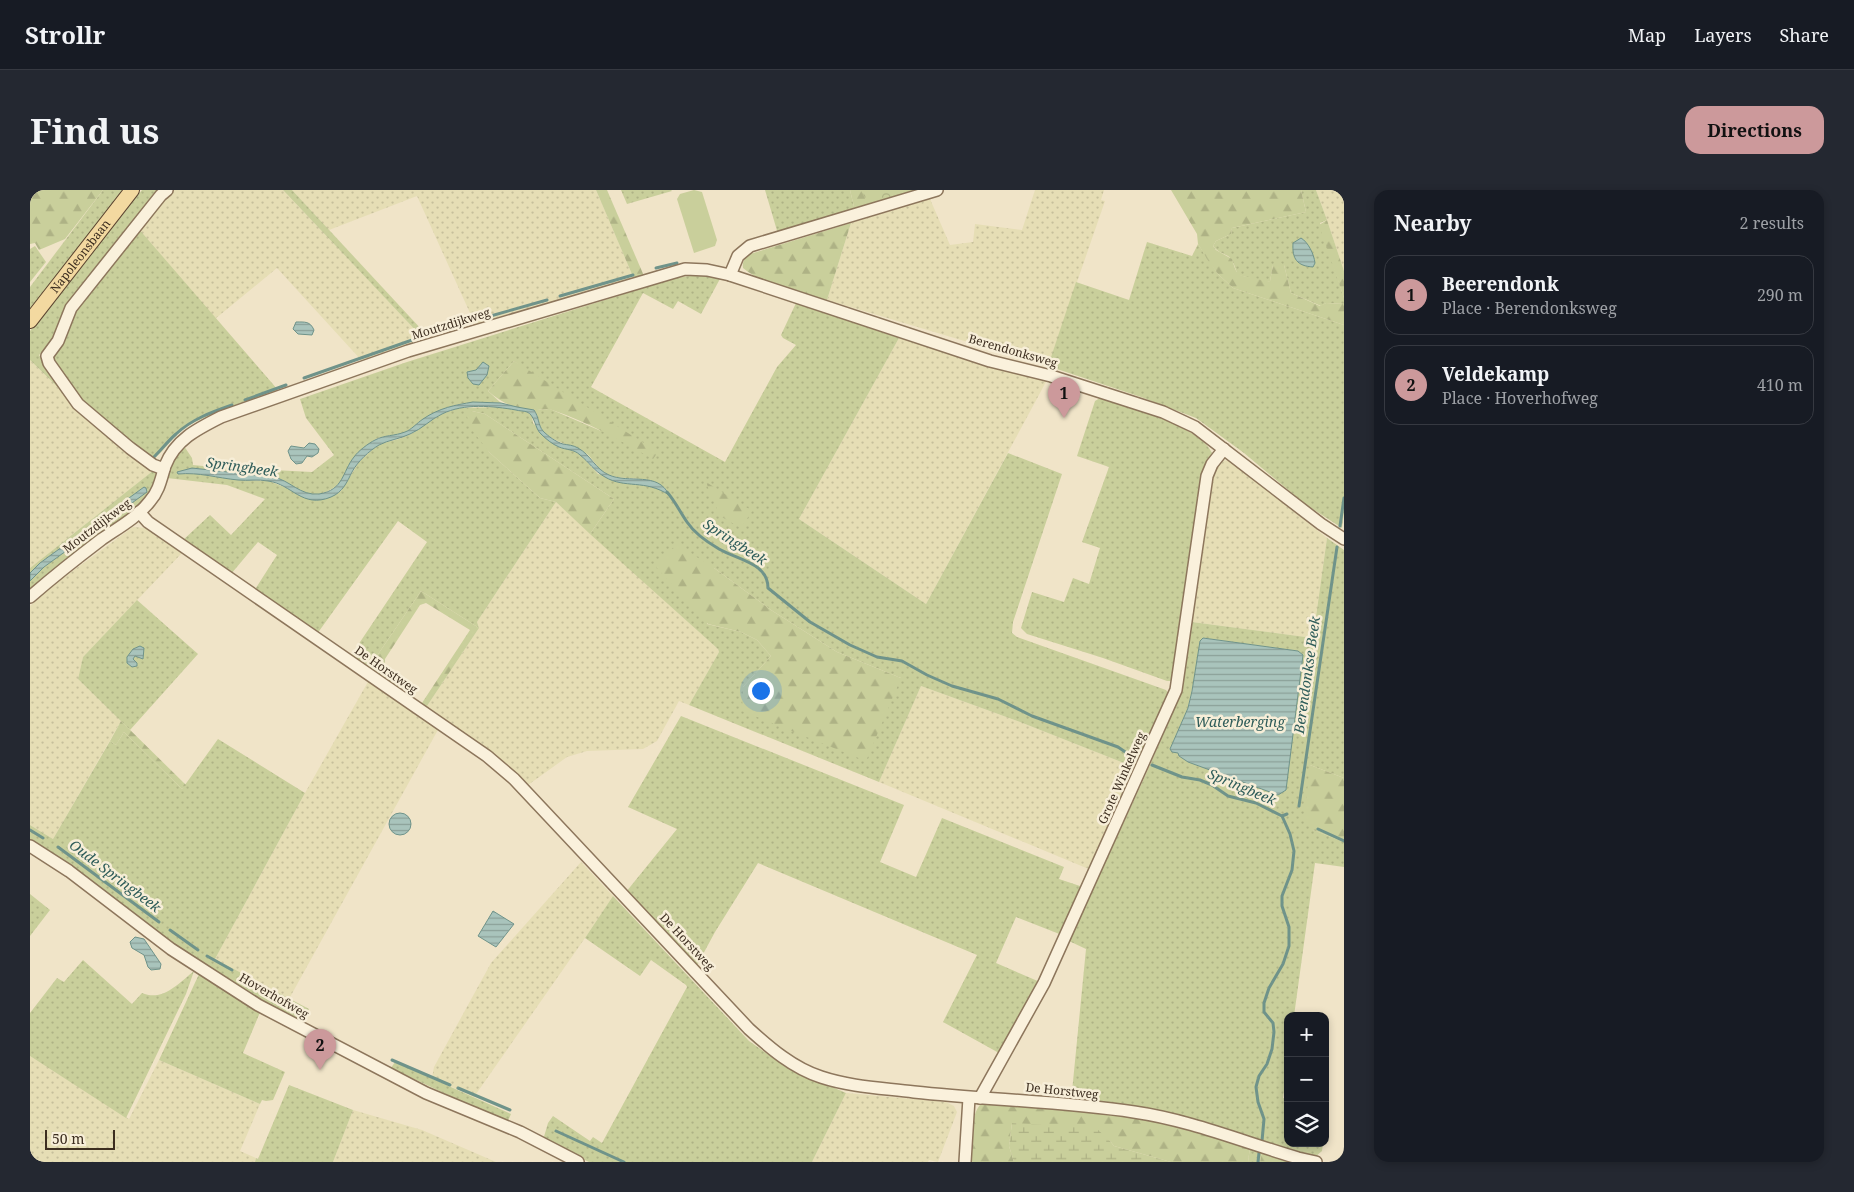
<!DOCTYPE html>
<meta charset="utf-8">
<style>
:root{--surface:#171b24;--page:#242831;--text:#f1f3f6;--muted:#9ea1a6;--line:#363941;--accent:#cc999b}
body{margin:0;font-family:"Noto Serif",serif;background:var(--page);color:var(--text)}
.controls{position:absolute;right:15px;bottom:15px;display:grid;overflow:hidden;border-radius:10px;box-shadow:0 2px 8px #0003}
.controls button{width:45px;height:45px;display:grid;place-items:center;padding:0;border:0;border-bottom:1px solid var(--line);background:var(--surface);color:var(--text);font:25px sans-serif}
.scale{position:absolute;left:15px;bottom:12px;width:70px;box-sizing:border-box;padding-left:5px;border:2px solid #3d2e20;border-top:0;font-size:14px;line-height:18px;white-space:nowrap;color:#3d2e20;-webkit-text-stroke:4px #f7eed8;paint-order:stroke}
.you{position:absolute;left:730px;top:500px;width:18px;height:18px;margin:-12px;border:4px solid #fff;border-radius:50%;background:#1a73e8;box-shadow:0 0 0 8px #1a73e833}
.badge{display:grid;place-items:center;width:32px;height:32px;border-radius:50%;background:var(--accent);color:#111;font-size:16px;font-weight:700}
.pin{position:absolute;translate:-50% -41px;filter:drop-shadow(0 1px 2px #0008)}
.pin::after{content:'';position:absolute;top:26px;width:18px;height:15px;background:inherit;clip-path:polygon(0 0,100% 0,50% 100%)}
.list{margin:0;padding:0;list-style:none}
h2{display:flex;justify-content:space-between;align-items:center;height:65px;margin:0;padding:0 20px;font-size:21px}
h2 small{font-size:16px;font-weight:400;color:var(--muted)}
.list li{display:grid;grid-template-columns:32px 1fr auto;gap:15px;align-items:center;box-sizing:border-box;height:80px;margin:0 10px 10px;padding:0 10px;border:1px solid var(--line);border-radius:15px}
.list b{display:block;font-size:19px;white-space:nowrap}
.list p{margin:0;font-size:16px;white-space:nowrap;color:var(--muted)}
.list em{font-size:16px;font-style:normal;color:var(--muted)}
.icon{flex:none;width:28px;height:28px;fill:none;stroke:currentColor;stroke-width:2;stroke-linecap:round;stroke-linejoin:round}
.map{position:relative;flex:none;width:1314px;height:972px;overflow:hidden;border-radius:15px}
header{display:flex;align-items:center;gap:30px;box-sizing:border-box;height:70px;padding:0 25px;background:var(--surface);border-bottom:1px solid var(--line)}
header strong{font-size:24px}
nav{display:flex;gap:28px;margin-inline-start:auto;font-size:18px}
.intro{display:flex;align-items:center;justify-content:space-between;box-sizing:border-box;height:120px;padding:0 30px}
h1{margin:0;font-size:35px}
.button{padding:12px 22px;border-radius:15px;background:var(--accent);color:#111;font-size:18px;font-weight:700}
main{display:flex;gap:30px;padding:0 30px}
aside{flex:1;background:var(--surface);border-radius:15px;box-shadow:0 2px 8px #0003}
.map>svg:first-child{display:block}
</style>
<header>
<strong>Strollr</strong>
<nav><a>Map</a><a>Layers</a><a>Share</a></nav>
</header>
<div class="intro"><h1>Find us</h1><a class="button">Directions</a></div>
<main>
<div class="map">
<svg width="1314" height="972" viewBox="0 0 1314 972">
<defs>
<pattern id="farmland-dots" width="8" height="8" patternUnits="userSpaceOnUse" patternTransform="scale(1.25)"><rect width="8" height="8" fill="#e6deb5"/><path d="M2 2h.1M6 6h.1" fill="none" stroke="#c6bf9b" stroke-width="1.8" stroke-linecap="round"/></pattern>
<pattern id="grass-dots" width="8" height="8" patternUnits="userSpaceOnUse" patternTransform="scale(1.25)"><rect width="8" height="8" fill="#c9cf9b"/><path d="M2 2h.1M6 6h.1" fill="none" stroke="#aeb285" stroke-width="1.8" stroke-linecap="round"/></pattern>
<pattern id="forest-firs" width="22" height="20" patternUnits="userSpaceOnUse" patternTransform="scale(1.25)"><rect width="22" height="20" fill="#c9cf9b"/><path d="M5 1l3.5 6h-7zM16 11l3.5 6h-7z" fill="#aeb285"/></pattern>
<pattern id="wetland-marsh" width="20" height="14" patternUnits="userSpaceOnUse" patternTransform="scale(1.25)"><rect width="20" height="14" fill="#c9cf9b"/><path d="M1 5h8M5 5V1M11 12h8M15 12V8" fill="none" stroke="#aeb285"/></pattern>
<pattern id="park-crowns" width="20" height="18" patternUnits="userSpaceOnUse" patternTransform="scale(1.25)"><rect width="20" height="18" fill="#c9cf9b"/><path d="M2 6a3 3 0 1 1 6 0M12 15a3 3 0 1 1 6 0" fill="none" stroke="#aeb285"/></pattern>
<pattern id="water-rules" width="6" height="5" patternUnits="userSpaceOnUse" patternTransform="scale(1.25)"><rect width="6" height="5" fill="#a9c4bc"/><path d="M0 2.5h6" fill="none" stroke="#8ba098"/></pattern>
</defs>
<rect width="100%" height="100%" fill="#f0e4c8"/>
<!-- farmland -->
<g fill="url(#farmland-dots)">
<path d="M141 0H253L390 145 388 153 332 171 247 78 185 129 108 38Z"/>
<path d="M262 0H566L604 89 445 134 387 6 299 40Z"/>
<path d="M1005 0H1074L1071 10 1075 11 1018 176 797 110 821 33 900 9 920 55 943 52 945 34 992 40Z"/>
<path d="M1286 0H1314V81L1297 30Z"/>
<path d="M869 148 1017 190 896 414 769 329Z"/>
<path d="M0 170 47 216 124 280 0 378Z"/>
<path d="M1192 270 1200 271 1297 348 1283 448 1162 432 1182 287 1186 276Z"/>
<path d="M526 312 688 459 689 462 659 515 649 511 627 551 613 559 557 561 537 567 498 595 478 577 395 519 449 438 447 432Z"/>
<path d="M103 337 116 338 152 363 53 467 48 489 91 531 23 649 0 635V416L29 391Z"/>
<path d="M339 490 409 538 259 809 185 769 275 603Z"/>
<path d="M891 496 990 532 1109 579 1061 680 849 592Z"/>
<path d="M551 672 583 706 555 748 444 907 402 888 404 877 461 773Z"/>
<path d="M0 866 99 929 129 870 230 914 210 961 226 968 225 972H0Z"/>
<path d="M816 903 916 912 924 916 927 922 908 972 899 970 898 972H782Z"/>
<path d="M323 920 392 940 466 972H303Z"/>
</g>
<!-- grass -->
<g fill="url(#grass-dots)" fill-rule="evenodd">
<path d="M73 0H97L0 124V97Z"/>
<path d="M112 0H134L39 117 18 161 12 162 9 165 47 216 0 170V141Z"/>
<path d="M253 0H262L392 140 390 145Z"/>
<path d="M591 0H641L642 1 597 14Z"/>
<path d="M735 0H820L825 21 748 44Z"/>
<path d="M1271 0H1286L1297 30 1290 33 1314 108V114L1296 113 1291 116 1261 103 1254 75H1243L1240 91 1237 92 1208 85C1205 79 1204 70 1198 66 1192 63 1188 62 1183 56L1186 51 1201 44 1202 38 1276 22Z"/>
<path d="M108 38 248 200C220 211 173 224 150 241 140 249 134 263 122 269L50 213 20 168 43 119Z"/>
<path d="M1117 52 1162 66 1168 54 1188 84 1203 98 1314 135V322L1312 338 1275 314 1214 263 1166 228 1111 207 1018 176 1046 92 1099 110Z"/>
<path d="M5 56 16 72 0 92V59Z"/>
<path d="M664 85 691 87 671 124 648 111 643 119 613 103 561 197 695 272 747 177 766 155 753 148 751 145 766 113 869 148 769 329 896 414 978 263 1032 284 983 432 982 443 987 447 1136 500 1139 504 1109 579 990 532 891 496 849 592 659 515 689 462 688 459 560 344 584 309 455 224 442 221 459 262 510 308 526 312 447 432 449 438 391 401 338 479 320 467 397 352 368 331 287 444 224 401 247 365 228 352 201 384 152 351 180 325 201 345 235 309 197 295 137 288 142 272 154 256 162 268 163 275 183 277 282 282 304 265 276 228 270 209 377 172 642 89ZM484 171 571 241 520 219 504 220C509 227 508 235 513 241 525 254 543 254 557 264 566 272 569 283 582 286 600 291 629 284 639 304L624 296 568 284 550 264 544 261 529 257 503 233 502 226 497 222 471 217 429 218 414 223 399 231 383 243 369 249 353 253 344 258 329 272 311 301 301 307 287 310 239 291 207 290 168 284H148L162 278 243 287C260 290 270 307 289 304 298 302 309 296 314 287 316 284 317 280 319 277 323 271 340 252 346 249 354 245 366 246 376 242 382 239 388 232 394 229 423 212 439 211 471 213L458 201ZM684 378 741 420 807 462 871 488 713 497 741 466 727 450 711 442 677 434Z"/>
<path d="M1070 208C1098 217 1170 236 1182 263L1178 272 1142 491H1137L1073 468 997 444 991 438 1002 402 1034 412 1043 388 1059 394 1070 358 1052 352 1079 277 1047 266 1065 211Z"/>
<path d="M124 280 128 285 118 308 106 319 0 402V391L14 377 116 302V298L114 297 10 373 0 383V378Z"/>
<path d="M1297 348 1314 360V588L1280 575 1283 640 1314 652V677L1285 673 1264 826H1258V873L1253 908 1258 909V953H1293L1292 961 1285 967 1041 912 1056 759 1039 751 1116 584 1149 508 1162 432 1283 448ZM1173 448 1268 461 1273 465 1248 605 1158 572 1149 566 1148 563 1140 559 1158 518Z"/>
<path d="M107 410 168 464 100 540 48 489 53 467Z"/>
<path d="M651 526 874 615 850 672 886 687 912 628 1034 677 1029 689 1053 697 1032 745 986 727 966 773 1010 792 969 863 913 832 947 765 728 673 685 742 665 779 596 702 647 639 598 617Z"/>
<path d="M94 542 152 599 188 549 275 603 185 769 279 819 273 833 203 793 162 766 0 651V635L23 649 80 551 86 555Z"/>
<path d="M0 704 20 720 0 746Z"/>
<path d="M583 706 719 851 756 877 816 903 782 972H559L513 950 518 933 523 926 560 951 563 947 572 953 657 797 656 795 621 770 610 786 555 748Z"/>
<path d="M53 770 102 814 112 803C133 812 149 793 164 781L156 804 96 928 0 866V823L27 788 34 792Z"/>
<path d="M170 782 231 820 213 863 255 882 243 910 236 911 232 910 230 914 129 870Z"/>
<path d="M365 872 481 924 477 933 361 878Z"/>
<path d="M259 895 323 920 303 972H225L226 968 228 969Z"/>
<path d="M1220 957 1232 962 1230 972H1218Z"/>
</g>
<!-- forest -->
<g fill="url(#forest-firs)">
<path d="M0 0H73L35 49 9 60 5 53 0 54Z"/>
<path d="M566 0H577L614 86 604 89Z"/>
<path d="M820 0H891L825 21Z"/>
<path d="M1141 0H1271L1276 22 1202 38 1201 44 1186 51 1183 56 1186 60 1202 69C1207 86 1207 85 1224 88 1230 89 1234 92 1240 91L1243 75 1248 71 1254 75 1261 103 1290 116 1296 113 1314 114V135L1203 98 1188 84 1179 72 1168 54 1167 44Z"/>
<path d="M1297 30 1314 81V108L1289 35Z"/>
<path d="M821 33 797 110C769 102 736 97 713 78 712 71 715 68 720 64Z"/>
<path d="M484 171 628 262 623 269C591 251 558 232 522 220 517 218 512 220 507 220 487 220 473 214 458 201Z"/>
<path d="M442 221 455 224 584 309 560 344 526 312 510 308 459 262 439 236 437 226Z"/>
<path d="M676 292 722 321 711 338 690 326Z"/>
<path d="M646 354 684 378 741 420 807 462 871 488 836 571 712 521 713 497 741 466 727 450 711 442 678 434 626 377Z"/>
<path d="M391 401 449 438 395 519 390 516 440 440 396 413 390 415 355 469V476L365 484 370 491 368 500 338 479Z"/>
<path d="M91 531 156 595 152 599 94 542 86 555 80 551Z"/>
<path d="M1280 575 1314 588V652L1283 640 1274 628Z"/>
<path d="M952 913H985L1101 927 1135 934 1220 957 1218 972H1141L1084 956 1080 951 982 933 979 956 984 972H941C942 955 939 924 952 913Z"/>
<path d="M1232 962 1248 968 1267 972H1230Z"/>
</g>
<!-- wetland -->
<path fill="url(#wetland-marsh)" d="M982 933 1066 938 1080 951 1084 956 1141 972H984L979 956Z"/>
<!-- park -->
<path fill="url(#park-crowns)" d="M832 0H898L838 17Z"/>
<!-- pitch -->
<path fill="#c9cf9b" d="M664 0 672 2 687 50 685 56 664 63 647 9 650 4Z"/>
<!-- water -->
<g fill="url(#water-rules)" stroke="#6f938a">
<path d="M1271 48C1278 52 1284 64 1285 73L1283 77C1267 76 1262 69 1263 53Z"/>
<path d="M266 132C275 132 280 131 284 140L282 145 268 144 263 139Z"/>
<path d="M453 172 459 176 457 185 449 195 443 194 438 188 437 182 446 180Z"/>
<path d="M443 212 471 213 487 217 504 220C509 227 508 235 513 241 518 246 526 252 533 254 538 255 543 255 548 258 561 265 565 279 579 285 599 294 628 281 639 305 615 289 595 299 575 287 564 281 559 272 550 265 544 259 536 260 529 257 522 254 516 249 511 244 505 239 505 225 497 222 495 221 489 221 486 220 463 216 434 213 412 224 401 229 392 239 380 244 370 249 358 250 349 255 339 261 328 271 322 282 317 292 313 302 301 307 272 319 262 294 238 291 228 289 218 291 208 290 187 288 169 282 148 284L147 282 162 278 243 287C260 290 270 306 289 304 314 300 312 282 324 267 328 261 339 253 345 250 354 245 365 246 375 242 381 240 387 233 393 229 409 218 425 215 443 212Z"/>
<path d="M279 253 285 254 289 259 288 263 282 267 277 266 272 273 266 274 261 269 258 261 261 256 274 258Z"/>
<path d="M114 297 116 298 117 302 14 377 0 391V383L10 373Z"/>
<path d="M1173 448 1268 461 1273 465 1256 600 1248 605 1158 572 1149 566 1148 563 1142 562 1140 559 1158 518 1162 501 1170 451Z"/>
<path d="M110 456 114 458 113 469 105 466 103 469 107 473V476L102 477 97 473V467L103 459Z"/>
<circle cx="370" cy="634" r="11"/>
<path d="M463 721 484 734 466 757 448 746Z"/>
<path d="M105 747 114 749 131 774 130 779 121 780 118 777 114 765 102 758 100 752Z"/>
</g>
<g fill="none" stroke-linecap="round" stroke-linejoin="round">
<!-- stream -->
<g stroke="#6f938a" stroke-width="3">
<path d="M626 78 647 73"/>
<path d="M530 106 603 85"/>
<path d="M450 129 517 110"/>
<path d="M274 188 385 149"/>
<path d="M215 210 256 195"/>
<path d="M124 267C132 259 138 251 146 244 162 229 182 222 202 215"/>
<path d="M637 302C645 311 650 322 657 332 665 344 677 352 689 359 708 370 738 373 738 398L780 432 820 455 847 467 872 471 897 485 922 496 968 509 1002 526 1088 557 1107 570"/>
<path d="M1310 336 1314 308"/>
<path d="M1122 575 1152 587 1170 590 1182 595 1198 606 1226 613 1252 626 1260 644 1264 661 1262 680 1252 706V716L1259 737V756L1253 774 1239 798 1234 813V822L1243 833 1244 842 1242 859 1237 874 1229 886 1226 897 1228 912 1234 929 1232 951"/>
<path d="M1269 616 1307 357"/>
<path d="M1252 626 1257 624"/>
<path d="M1288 639 1314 651"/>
<path d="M0 640 13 648"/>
<path d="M28 657 129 732"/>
<path d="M140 740 168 760"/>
<path d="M177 766 202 780"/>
<path d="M214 787 248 805"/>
<path d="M362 870 420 895"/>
<path d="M428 898 480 920"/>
<path d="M526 941 594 972"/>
<path d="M1228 972 1229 963"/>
</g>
<defs>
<g id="minor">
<path d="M700 85 708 66 720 56 907 0"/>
<path d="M134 279 123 275 100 258 48 214 19 173 17 166 28 151 41 118 131 5 137 0"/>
<path d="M109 322 118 332 457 566 484 589 719 839C740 858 763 878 791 887 821 897 853 898 884 902 957 910 1031 911 1104 922 1160 930 1213 952 1268 968L1286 972"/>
<path d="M0 407C23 387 47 368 72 349 88 338 108 327 120 311 129 301 131 289 135 276 145 250 167 239 191 227L378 161 655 79 677 80 700 85 960 171 1021 186 1133 222 1165 237 1291 334 1314 349"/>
<path d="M0 656 39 681 141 759 228 815 396 903 490 942 548 972"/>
<path d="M950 908 1014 793 1146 500 1177 286 1182 274 1194 259"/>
<path d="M935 972 939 908"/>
</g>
<g id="major">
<path id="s1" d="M0 131 102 0"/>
</g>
</defs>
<!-- minor casing -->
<use href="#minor" stroke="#8d765c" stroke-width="14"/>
<!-- major casing -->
<use href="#major" stroke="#5b4430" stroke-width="16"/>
<!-- minor -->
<use href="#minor" stroke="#faf1dc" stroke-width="11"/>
<!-- major -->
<use href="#major" stroke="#f3d9a0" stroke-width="14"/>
</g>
<g text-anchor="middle" stroke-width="5" stroke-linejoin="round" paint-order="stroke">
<!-- street labels -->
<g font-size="12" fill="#3d2e20" stroke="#f7eed8">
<text dy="4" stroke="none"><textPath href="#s1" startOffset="82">Napoleonsbaan</textPath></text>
<text transform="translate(421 134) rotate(-17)" y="4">Moutzdijkweg</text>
<text transform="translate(983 161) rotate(16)" y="4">Berendonksweg</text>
<text transform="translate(67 336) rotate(-37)" y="4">Moutzdijkweg</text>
<text transform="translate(356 480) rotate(35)" y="4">De Horstweg</text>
<text transform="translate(1092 588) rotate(-66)" y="4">Grote Winkelweg</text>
<text transform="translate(657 752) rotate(47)" y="4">De Horstweg</text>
<text transform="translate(244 806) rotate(30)" y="4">Hoverhofweg</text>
<text transform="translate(1032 901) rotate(6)" y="4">De Horstweg</text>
</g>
<!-- water labels -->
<g font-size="14" font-style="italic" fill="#2f5d5a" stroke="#f7eed8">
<text transform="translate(212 277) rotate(8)" y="5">Springbeek</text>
<text transform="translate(705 352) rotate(33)" y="5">Springbeek</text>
<text transform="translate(1277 485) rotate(-82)" y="5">Berendonkse Beek</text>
<text x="1210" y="537">Waterberging</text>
<text transform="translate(1212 597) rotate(23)" y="5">Springbeek</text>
<text transform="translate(85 686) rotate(37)" y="5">Oude Springbeek</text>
</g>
</g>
</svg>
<div class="controls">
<button>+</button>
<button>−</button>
<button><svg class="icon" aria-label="layers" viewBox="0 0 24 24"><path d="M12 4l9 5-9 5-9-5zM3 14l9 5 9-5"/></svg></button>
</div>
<div class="scale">50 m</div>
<div class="you"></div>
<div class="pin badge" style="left:1034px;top:228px">1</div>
<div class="pin badge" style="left:290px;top:880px">2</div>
</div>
<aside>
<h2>Nearby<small>2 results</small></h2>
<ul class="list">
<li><span class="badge">1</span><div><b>Beerendonk</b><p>Place · Berendonksweg</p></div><em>290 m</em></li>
<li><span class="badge">2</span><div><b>Veldekamp</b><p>Place · Hoverhofweg</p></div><em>410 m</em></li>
</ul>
</aside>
</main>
